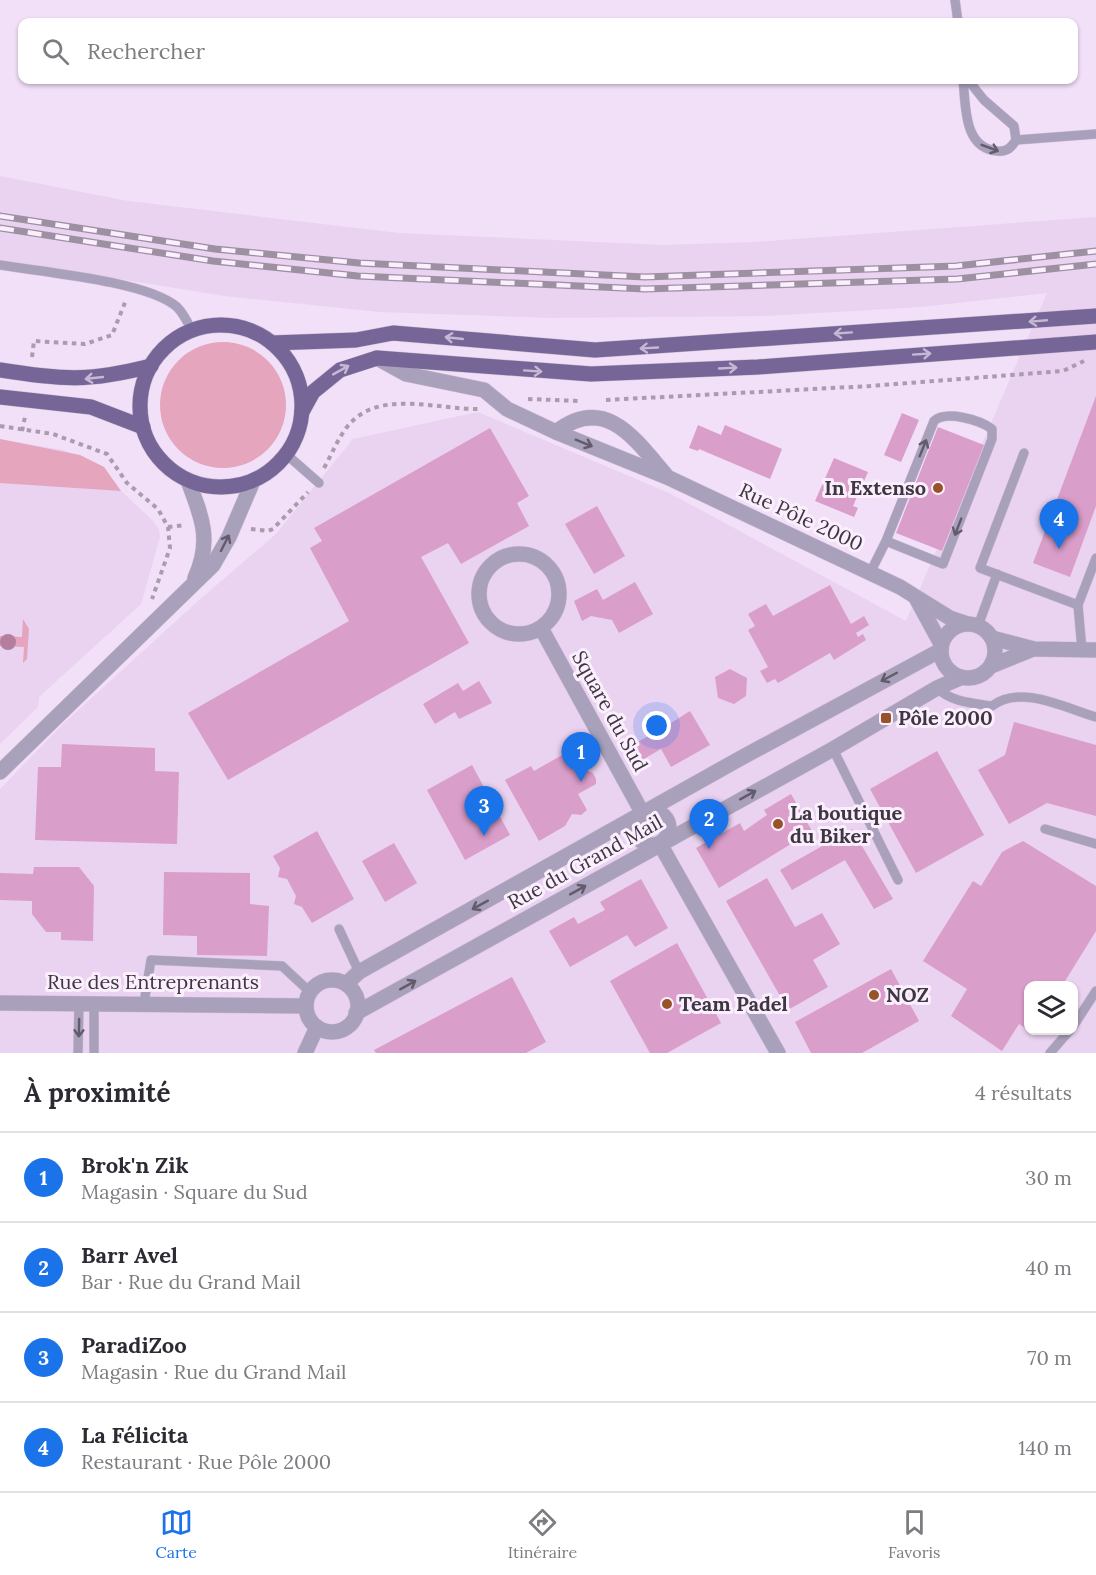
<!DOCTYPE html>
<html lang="fr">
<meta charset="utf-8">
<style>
:root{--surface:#fff;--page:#f2f2f3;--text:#2b2b33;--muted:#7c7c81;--line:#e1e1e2;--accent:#1a73e8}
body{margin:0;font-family:Lora,serif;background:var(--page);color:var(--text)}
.controls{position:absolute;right:18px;bottom:18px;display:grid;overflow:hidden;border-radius:12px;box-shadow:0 2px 4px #0004}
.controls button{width:54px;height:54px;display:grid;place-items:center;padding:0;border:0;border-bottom:2px solid var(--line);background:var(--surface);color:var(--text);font:30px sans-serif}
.you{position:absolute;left:657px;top:726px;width:21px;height:21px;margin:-15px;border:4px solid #fff;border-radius:50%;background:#1a73e8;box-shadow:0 0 0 9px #1a73e833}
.badge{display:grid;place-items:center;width:39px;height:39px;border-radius:50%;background:var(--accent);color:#fff;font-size:20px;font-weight:700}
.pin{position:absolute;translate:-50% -50px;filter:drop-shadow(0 2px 3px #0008)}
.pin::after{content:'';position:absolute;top:32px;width:21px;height:18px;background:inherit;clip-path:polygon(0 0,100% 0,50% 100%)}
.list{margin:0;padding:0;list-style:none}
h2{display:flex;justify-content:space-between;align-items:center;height:78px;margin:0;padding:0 24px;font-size:26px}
h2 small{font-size:20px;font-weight:400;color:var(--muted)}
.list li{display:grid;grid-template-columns:39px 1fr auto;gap:18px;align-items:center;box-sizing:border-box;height:90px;padding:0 24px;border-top:2px solid var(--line)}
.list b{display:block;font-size:22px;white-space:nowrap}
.list p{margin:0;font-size:20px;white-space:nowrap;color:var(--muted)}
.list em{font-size:20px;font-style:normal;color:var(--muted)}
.icon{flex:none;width:33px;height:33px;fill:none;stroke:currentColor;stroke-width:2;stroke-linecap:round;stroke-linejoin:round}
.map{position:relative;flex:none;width:1096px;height:1053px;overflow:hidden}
.search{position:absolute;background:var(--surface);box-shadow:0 2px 4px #0004;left:18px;right:18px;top:18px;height:66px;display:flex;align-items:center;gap:15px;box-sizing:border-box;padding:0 21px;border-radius:12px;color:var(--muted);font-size:22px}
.sheet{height:438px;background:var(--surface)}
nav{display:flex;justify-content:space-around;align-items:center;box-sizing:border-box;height:84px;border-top:2px solid var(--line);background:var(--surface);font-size:16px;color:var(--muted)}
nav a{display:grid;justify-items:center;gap:3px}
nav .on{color:var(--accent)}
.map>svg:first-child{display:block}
</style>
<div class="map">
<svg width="1096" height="1053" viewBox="0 0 1096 1053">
<rect width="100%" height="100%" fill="#f2dff8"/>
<!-- built -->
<g fill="#ead2f1" fill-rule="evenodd">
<path d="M0 176 128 201 399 233 663 245 754 242 1096 217V1053H0V789L62 725 198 601 276 534 353 439 478 412 669 493 906 621 1047 293 921 307 766 316 550 318 380 312 225 296 0 260ZM1028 986H1074V1030H1028Z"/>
<path d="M0 439 63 450 104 467 121 491 151 519 159 529 160 537 141 604 39 697 38 707 0 744Z"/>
</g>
<!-- green -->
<g fill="#e4a5bd">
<circle cx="223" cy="405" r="63"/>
<path d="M0 439 80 455 104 467 121 491 0 483Z"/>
<path d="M23 619 29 629 27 659 23 663 24 647 0 646V636L22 637Z"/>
</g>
<!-- building -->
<g fill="#da9eca">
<path d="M1096 396V506L1070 577 1033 563Z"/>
<path d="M902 413 919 420 901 462 884 455Z"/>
<path d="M698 425 721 435 725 425 782 449 770 479 699 449 698 451 689 448Z"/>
<path d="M938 427 984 445 942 551 896 533Z"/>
<path d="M490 428 529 496 517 503 529 526 461 564 448 543 421 557 469 643 228 780 188 713 349 621 310 548 322 541 314 528Z"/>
<path d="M834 458 868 472 853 506 858 508 854 517 815 501Z"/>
<path d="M597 506 625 556 594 574 565 524Z"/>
<path d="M635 582 653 614 619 633 612 620 591 616 582 621 574 601 597 589 603 600Z"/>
<path d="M830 585 851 624 864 616 869 625 856 633 858 637 863 634 866 640 834 660 830 653 778 683 775 679 767 683 760 671 768 667 748 630 755 626 748 614 766 604 773 616Z"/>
<path d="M730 669 747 678 746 696 734 704 718 698 715 677Z"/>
<path d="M479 681 492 703 459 719 455 712 435 724 423 704 458 683 463 691Z"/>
<path d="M690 711 710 745 671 767 661 749 637 763 627 748 652 734 650 730 669 719 671 723Z"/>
<path d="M1014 722 1096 745V816L1047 803 1009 824 978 770 1005 755Z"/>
<path d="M62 744 155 748V771L179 772 177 844 35 840 38 767H61Z"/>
<path d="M578 746 587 758 586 770 593 773 596 779V784L578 794 587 810 581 815 572 814 565 826 539 841 505 780 531 766 534 771Z"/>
<path d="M937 751 984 835 916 873 870 789Z"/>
<path d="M472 765 510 835 465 860 427 790Z"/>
<path d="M791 794 812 831 719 888 696 848 740 823 744 831 767 815 764 810Z"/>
<path d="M852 829 893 899 874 909 845 860 792 890 780 870Z"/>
<path d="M317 831 354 899 312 923 302 907 294 904 296 896 287 879 278 877 280 868 273 856Z"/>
<path d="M1023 841 1096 886V931L1062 986H1028V1030L1019 1024 1002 1051 951 1016 967 989 923 961 973 881 981 886 1002 852Z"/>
<path d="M394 843 417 883 385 902 362 861Z"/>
<path d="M34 867H79L94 886 93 941 61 940V932H46L32 914V901L0 900V873L33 874Z"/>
<path d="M164 872 250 873V904L269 906 267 956 197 955V936L163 935Z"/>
<path d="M767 878 795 927 822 913 840 944 813 960 828 987 788 1010 726 901Z"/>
<path d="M641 879 668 928 635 947 627 935 570 967 549 931 574 917 578 924 605 910 600 902Z"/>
<path d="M677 943 721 1023 667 1053H650L610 981Z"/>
<path d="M891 969 919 1021 862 1053H811L795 1022Z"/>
<path d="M512 977 546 1042 526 1053H376L374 1050Z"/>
</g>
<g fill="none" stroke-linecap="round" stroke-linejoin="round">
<defs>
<g id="lane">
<path d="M955 0 958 22"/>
<path d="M963 80C966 105 963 148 997 151 1007 152 1011 148 1016 140L1014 126 984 100 968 80"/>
<path d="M1016 140 1096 134"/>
<path d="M0 265C42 272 147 281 177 307 184 314 188 323 192 331"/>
<path d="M1024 453 980 568 1078 605 1096 558"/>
<path d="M286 454 319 483"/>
<path d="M870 573 886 541 934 421C946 410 980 420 992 429V439L943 564 886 541"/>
<path d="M1078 605 1082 650"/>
<path d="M978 626 997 574"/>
<path d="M937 688C951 702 972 703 992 706 1021 684 1065 708 1096 717"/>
<path d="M833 749 898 880"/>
<path d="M1045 829 1096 844"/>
<path d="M339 929 359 972"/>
<path d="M94 1003V1053"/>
<path d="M144 1003 151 960 282 966 310 992"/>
<path d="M1074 1025 1096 991"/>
<path d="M78 1053 79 1003"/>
<path d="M1050 1053 1070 1030"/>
</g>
<g id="street">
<path d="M377 358 406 374 484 390 507 409 556 432 667 477 900 587 950 618 968 624"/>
<path d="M556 432C605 394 635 439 665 474"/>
<path d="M188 481C202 517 212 541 195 578"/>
<circle cx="519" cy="594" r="40"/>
<path d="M916 598 941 644"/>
<circle cx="968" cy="651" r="27"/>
<path d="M541 628 643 814"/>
<path d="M992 638 1034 649 1096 650"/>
<path d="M991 666 1033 649"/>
<path d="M0 772 213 565 229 537 253 481"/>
<circle cx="652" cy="828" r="17"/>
<path d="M660 844 778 1053"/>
<circle cx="332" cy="1006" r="26"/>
<path d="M346 984 359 972 741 758 941 650"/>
<path d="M0 1003 306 1006"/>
<path d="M356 1013 833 749 937 688 960 678"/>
<path d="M305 1053 317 1027"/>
</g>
<g id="primary">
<circle cx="221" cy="406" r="81"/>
<path d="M272 343 356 340 393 333 595 350 1096 316"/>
<path d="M0 370C62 380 89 382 151 366"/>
<path d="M0 397 91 407 143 427"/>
<path d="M302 412 313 392 340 370 377 358 591 374 758 367 1096 342"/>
</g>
</defs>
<!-- lane casing -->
<use href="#lane" stroke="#cebdd3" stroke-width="10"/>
<!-- street casing -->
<use href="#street" stroke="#cebdd3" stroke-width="16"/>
<!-- primary casing -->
<use href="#primary" stroke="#cebdd3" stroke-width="16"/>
<!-- path -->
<g stroke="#aa9bae" stroke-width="4" stroke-dasharray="4.5 4.5" stroke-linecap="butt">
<path d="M32 357 34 341 85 344 112 335 126 300"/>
<path d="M528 399 580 401"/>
<path d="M606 400 870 386 1063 371 1084 361"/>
<path d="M0 426 53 434 107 454 127 483 158 509 168 527 170 548 152 599"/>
<path d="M22 431 25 417"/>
<path d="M324 468C332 454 337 440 347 427 377 388 437 410 480 409"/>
<path d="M168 527 185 525"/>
<path d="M251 529 268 531 273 529 308 492"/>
</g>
<!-- lane -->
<use href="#lane" stroke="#a9a0bc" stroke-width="9"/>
<!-- street -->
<use href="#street" stroke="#a9a0bc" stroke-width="15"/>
<!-- primary -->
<use href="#primary" stroke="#766597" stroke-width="15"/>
<defs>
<g id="rail">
<path d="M0 216 215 249 359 263 645 277 956 266 1096 251"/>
<path d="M0 228 213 261 358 276 645 289 957 279 1096 264"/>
</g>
</defs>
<!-- rail casing -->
<use href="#rail" stroke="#9d90a2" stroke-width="7"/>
<!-- rail -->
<use href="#rail" stroke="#fbeffe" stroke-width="4.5" stroke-dasharray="14" stroke-linecap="butt"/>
</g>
<!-- trees -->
<circle fill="#b47e9e" cx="8" cy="642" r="8"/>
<!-- one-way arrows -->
<defs><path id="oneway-shaft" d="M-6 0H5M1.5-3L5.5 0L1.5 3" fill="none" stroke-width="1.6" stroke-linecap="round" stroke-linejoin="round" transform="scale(1.5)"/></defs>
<g stroke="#635b6b">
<use href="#oneway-shaft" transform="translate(990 148) rotate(21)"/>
<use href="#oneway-shaft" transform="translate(584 443) rotate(22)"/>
<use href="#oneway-shaft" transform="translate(923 448) rotate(-68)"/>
<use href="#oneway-shaft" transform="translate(958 527) rotate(111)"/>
<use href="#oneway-shaft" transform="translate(225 543) rotate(-63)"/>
<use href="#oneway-shaft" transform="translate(889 677) rotate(152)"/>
<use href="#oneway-shaft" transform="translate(748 795) rotate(-29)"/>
<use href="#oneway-shaft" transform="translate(578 890) rotate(-29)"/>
<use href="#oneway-shaft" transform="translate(480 905) rotate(151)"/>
<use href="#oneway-shaft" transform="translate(408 985) rotate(-29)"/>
<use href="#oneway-shaft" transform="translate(79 1028) rotate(91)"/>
</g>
<g stroke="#c6b8d5">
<use href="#oneway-shaft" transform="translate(1038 321) rotate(175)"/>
<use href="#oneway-shaft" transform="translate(843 333) rotate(176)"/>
<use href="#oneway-shaft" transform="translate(454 338) rotate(-174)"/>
<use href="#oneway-shaft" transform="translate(649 348) rotate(177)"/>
<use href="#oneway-shaft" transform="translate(922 354) rotate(-4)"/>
<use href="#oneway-shaft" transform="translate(728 368) rotate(-3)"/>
<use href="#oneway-shaft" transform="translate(341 370) rotate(-29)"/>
<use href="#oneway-shaft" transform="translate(533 371) rotate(4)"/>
<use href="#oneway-shaft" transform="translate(94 378) rotate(174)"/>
</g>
<!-- markers -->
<g fill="#975228" stroke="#fbeffe" stroke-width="2">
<circle cx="938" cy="488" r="6"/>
<rect x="880" y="712" width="12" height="12" rx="3"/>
<circle cx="778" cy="824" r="6"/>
<circle cx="874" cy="995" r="6"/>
<circle cx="667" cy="1004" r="6"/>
</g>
<g text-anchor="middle" stroke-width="6" stroke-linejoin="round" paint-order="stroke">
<!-- poi labels -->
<g font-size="20" font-weight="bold" fill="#3e3640" stroke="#fbeffe" text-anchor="start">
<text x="926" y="495" text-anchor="end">In Extenso</text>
<text x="898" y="725">Pôle 2000</text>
<text x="790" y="820">La boutique<tspan x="790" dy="23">du Biker</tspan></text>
<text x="886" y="1002">NOZ</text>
<text x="679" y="1011">Team Padel</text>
</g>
<!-- street labels -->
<g font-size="20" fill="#3e3640" stroke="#fbeffe">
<text transform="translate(801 517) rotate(25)" y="7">Rue Pôle 2000</text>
<text transform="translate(610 711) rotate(61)" y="7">Square du Sud</text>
<text transform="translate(585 862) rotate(-29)" y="7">Rue du Grand Mail</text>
<text x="153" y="989">Rue des Entreprenants</text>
</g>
</g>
</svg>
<div class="controls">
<button><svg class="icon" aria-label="layers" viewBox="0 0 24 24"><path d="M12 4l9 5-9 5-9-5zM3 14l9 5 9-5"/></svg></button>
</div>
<div class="you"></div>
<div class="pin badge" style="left:581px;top:782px">1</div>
<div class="pin badge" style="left:709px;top:849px">2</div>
<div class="pin badge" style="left:484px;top:836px">3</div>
<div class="pin badge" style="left:1059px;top:549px">4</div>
<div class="search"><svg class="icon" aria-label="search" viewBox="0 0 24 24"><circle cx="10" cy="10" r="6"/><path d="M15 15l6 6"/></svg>Rechercher</div>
</div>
<section class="sheet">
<h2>À proximité<small>4 résultats</small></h2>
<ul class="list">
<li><span class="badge">1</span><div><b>Brok'n Zik</b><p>Magasin · Square du Sud</p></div><em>30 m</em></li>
<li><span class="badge">2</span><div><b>Barr Avel</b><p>Bar · Rue du Grand Mail</p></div><em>40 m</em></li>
<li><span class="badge">3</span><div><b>ParadiZoo</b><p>Magasin · Rue du Grand Mail</p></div><em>70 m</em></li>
<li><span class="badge">4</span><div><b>La Félicita</b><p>Restaurant · Rue Pôle 2000</p></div><em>140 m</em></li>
</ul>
</section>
<nav>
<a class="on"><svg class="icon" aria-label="map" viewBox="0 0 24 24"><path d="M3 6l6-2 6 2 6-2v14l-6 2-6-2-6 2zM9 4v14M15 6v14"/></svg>Carte</a>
<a><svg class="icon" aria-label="directions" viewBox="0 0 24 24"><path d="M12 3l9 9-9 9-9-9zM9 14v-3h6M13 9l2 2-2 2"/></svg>Itinéraire</a>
<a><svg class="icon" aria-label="saved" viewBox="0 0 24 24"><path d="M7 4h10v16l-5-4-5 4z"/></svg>Favoris</a>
</nav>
